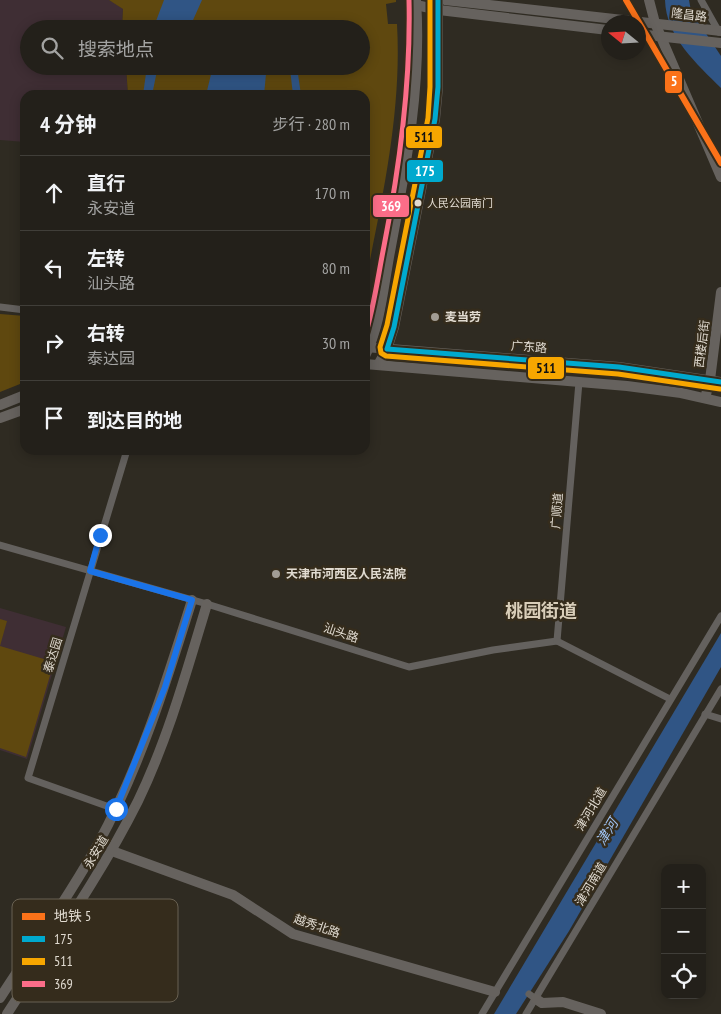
<!DOCTYPE html>
<html lang="zh">
<meta charset="utf-8">
<style>
:root{--surface:#23201a;--page:#2f2d27;--text:#f1f3f6;--muted:#a3a3a2;--line:#403e39}
body{margin:0;font-family:"PT Sans Narrow","Noto Sans SC",sans-serif;background:var(--page);color:var(--text)}
.controls{position:absolute;right:15px;bottom:15px;display:grid;overflow:hidden;border-radius:10px;box-shadow:0 2px 12px #0003}
.controls button{width:45px;height:45px;display:grid;place-items:center;padding:0;border:0;border-bottom:1px solid var(--line);background:var(--surface);color:var(--text);font:25px sans-serif}
.compass{position:absolute;left:601px;top:15px;width:45px;height:45px;border-radius:50%;background:var(--surface);box-shadow:0 2px 12px #0003;rotate:288deg}
.stop{position:absolute;width:15px;height:15px;margin:-11px;border:4px solid #1a73e8;border-radius:50%;background:#fff}
.stop.end{background:#1a73e8;border-color:#fff;box-shadow:0 1px 5px #0008}
.list{margin:0;padding:0;list-style:none}
h2{display:flex;justify-content:space-between;align-items:center;height:65px;margin:0;padding:0 20px;font-size:21px}
h2 small{font-size:16px;font-weight:400;color:var(--muted)}
.list li{display:grid;grid-template-columns:32px 1fr auto;gap:15px;align-items:center;box-sizing:border-box;height:75px;padding:0 20px;border-top:1px solid var(--line)}
.list b{display:block;font-size:19px;white-space:nowrap}
.list p{margin:0;font-size:16px;white-space:nowrap;color:var(--muted)}
.list em{font-size:16px;font-style:normal;color:var(--muted)}
.icon{flex:none;width:28px;height:28px;fill:none;stroke:currentColor;stroke-width:2;stroke-linecap:round;stroke-linejoin:round}
.map{position:relative;flex:none;width:721px;height:1014px;overflow:hidden}
.search{position:absolute;background:var(--surface);box-shadow:0 2px 12px #0003;left:20px;top:20px;width:350px;height:55px;display:flex;align-items:center;gap:12px;box-sizing:border-box;padding:0 18px;border-radius:28px;color:var(--muted);font-size:19px}
.panel{position:absolute;background:var(--surface);box-shadow:0 2px 12px #0003;left:20px;top:90px;width:350px;height:365px;border-radius:15px}
.map>svg:first-child{display:block}
</style>
<div class="map">
<svg width="721" height="1014" viewBox="0 0 721 1014">
<rect width="100%" height="100%" fill="#2f2b22"/>
<!-- education -->
<g fill="#3f2e34">
<path d="M0 0H109L115 3 123 9 122 29H29V66H126L128 95H25V142L0 140Z"/>
<path d="M0 608 66 627 27 759 0 750Z"/>
</g>
<!-- green -->
<g fill="#5f480f">
<path d="M109 0H396V2L386 4 388 24H397C402 112 382 199 365 285V95H128L126 66H361V29H122L123 9Z"/>
<path d="M0 314 25 316V382L0 392Z"/>
<path d="M0 619 7 621 0 646 54 662 26 757 0 748Z"/>
</g>
<!-- water -->
<g fill="#305585">
<path d="M164 0H202L189 29H153Z"/>
<path d="M665 0H689L691 11 721 56V88C697 64 666 37 665 0Z"/>
<path d="M147 66H158L152 95H143Z"/>
<path d="M213 66H270L272 68 266 74 264 95H206Z"/>
<path d="M276 66H301L298 74 301 95H293L290 69 276 68Z"/>
<path d="M721 633V667L569 931 516 1014H494Z"/>
</g>
<g fill="none" stroke-linecap="round" stroke-linejoin="round">
<!-- street -->
<g stroke="#64615e" stroke-width="7">
<path d="M701 0 719 32"/>
<path d="M0 307 25 310"/>
<path d="M0 545 207 604 409 667 493 650 557 641 670 699"/>
<path d="M557 641 579 382"/>
<path d="M705 714 721 719"/>
<path d="M115 809 28 778 127 450"/>
<path d="M529 994 536 999"/>
<path d="M482 1014 721 616"/>
<path d="M526 1014 721 689"/>
</g>
<!-- secondary -->
<g stroke="#66625e" stroke-width="10">
<path d="M445 0 721 31"/>
<path d="M649 0 655 23 721 177"/>
<path d="M416 5 439 10 608 30"/>
<path d="M638 34 721 43"/>
<path d="M365 347 619 367 721 382"/>
<path d="M365 356C380 326 383 290 389 257 405 172 422 87 416 0"/>
<path d="M365 364 627 386 681 393 721 402"/>
<path d="M378 365 387 349 394 327 435 119 438 87V0"/>
<path d="M705 398 710 380 721 292"/>
<path d="M0 405 25 395"/>
<path d="M0 418 25 409"/>
<path d="M112 851 233 895 293 934 495 992"/>
<path d="M0 998C33 947 69 897 98 844 140 767 166 683 192 600"/>
<path d="M536 999 542 1003 563 1002 601 1014"/>
<path d="M7 1014C52 944 101 875 138 801 168 739 187 670 207 604"/>
</g>
<defs>
<path id="bus-1" d="M438 0V87L435 119 394 327 387 349 619 367 721 382"/>
<path id="bus-2" d="M430 0V87L428 118 387 325 380 347 381 353 386 356 618 374 720 389"/>
<path id="bus-3" d="M365 336C374 307 378 276 384 246 400 165 411 84 409 0"/>
</defs>
<!-- bus-1 casing -->
<use href="#bus-1" stroke="#352c1c" stroke-width="9"/>
<!-- bus-2 casing -->
<use href="#bus-2" stroke="#352c1c" stroke-width="9"/>
<!-- bus-3 casing -->
<use href="#bus-3" stroke="#352c1c" stroke-width="9"/>
<!-- bus-1 -->
<use href="#bus-1" stroke="#00a9ce" stroke-width="5"/>
<!-- bus-2 -->
<use href="#bus-2" stroke="#f7a600" stroke-width="5"/>
<!-- bus-3 -->
<use href="#bus-3" stroke="#fb6d88" stroke-width="5"/>
<defs>
<path id="metro-1" d="M626 0 721 163"/>
</defs>
<!-- metro-1 casing -->
<use href="#metro-1" stroke="#352c1c" stroke-width="10"/>
<!-- metro-1 -->
<use href="#metro-1" stroke="#fb7219" stroke-width="6"/>
</g>
<g fill="none" stroke-linecap="round" stroke-linejoin="round">
<!-- route -->
<path stroke="#1a73e8" stroke-width="6" d="M100 535 90 571 192 600 165 687 116 809"/>
</g>
<!-- markers -->
<circle fill="#e1dbd1" stroke="#352c1c" stroke-width="2" cx="418" cy="203" r="4.5"/>
<g fill="#a39d94" stroke="#352c1c" stroke-width="2">
<circle cx="435" cy="317" r="5"/>
<circle cx="276" cy="574" r="5"/>
</g>
<g text-anchor="middle" stroke-width="5" stroke-linejoin="round" paint-order="stroke">
<!-- bus labels -->
<g font-size="11" fill="#e1dbd1" stroke="#352c1c" text-anchor="start">
<text x="427" y="207">人民公园南门</text>
</g>
<!-- street labels -->
<g font-size="12" fill="#e1dbd1" stroke="#352c1c">
<text transform="translate(689 15) rotate(7)" y="4">隆昌路</text>
<text transform="translate(702 344) rotate(-83)" y="4">西楼后街</text>
<text transform="translate(529 347) rotate(4)" y="4">广东路</text>
<text transform="translate(557 511) rotate(-85)" y="4">广顺道</text>
<text transform="translate(341 633) rotate(18)" y="4">汕头路</text>
<text transform="translate(53 655) rotate(-73)" y="4">泰达园</text>
<text transform="translate(591 809) rotate(-59)" y="4">津河北道</text>
<text transform="translate(96 852) rotate(-59)" y="4">永安道</text>
<text transform="translate(591 884) rotate(-59)" y="4">津河南道</text>
<text transform="translate(317 926) rotate(19)" y="4">越秀北路</text>
</g>
<!-- poi labels -->
<g font-size="12" font-weight="bold" fill="#e1dbd1" stroke="#352c1c" text-anchor="start">
<text x="445" y="321">麦当劳</text>
<text x="286" y="578">天津市河西区人民法院</text>
</g>
<!-- water labels -->
<g font-size="14" font-style="italic" fill="#9ec1f1" stroke="#352c1c">
<text transform="translate(607 832) rotate(-59)" y="5">津河</text>
</g>
<!-- district labels -->
<g font-size="18" font-weight="bold" fill="#d9ceb9" stroke="#352c1c">
<text x="541" y="617">桃园街道</text>
</g>
</g>
<!-- legend -->
<rect x="12" y="899" width="166" height="103" rx="8" fill="#352c1c" stroke="#696152" stroke-width="1"/>
<rect x="22" y="913" width="23" height="7" fill="#fb7219"/>
<rect x="22" y="936" width="23" height="6" fill="#00a9ce"/>
<rect x="22" y="958" width="23" height="7" fill="#f7a600"/>
<rect x="22" y="981" width="23" height="6" fill="#fb6d88"/>
<g font-size="14" fill="#e1dbd1">
<text x="54" y="921">地铁 5</text>
<text x="54" y="944">175</text>
<text x="54" y="966">511</text>
<text x="54" y="989">369</text>
</g>
<g stroke="#352c1c" stroke-width="2">
<rect x="664" y="70" width="19" height="24" rx="5" fill="#fb7219"/>
<rect x="405" y="125" width="38" height="24" rx="5" fill="#f7a600"/>
<rect x="406" y="159" width="38" height="24" rx="5" fill="#00a9ce"/>
<rect x="372" y="194" width="38" height="24" rx="5" fill="#fb6d88"/>
<rect x="527" y="356" width="38" height="24" rx="5" fill="#f7a600"/>
</g>
<g font-size="14" text-anchor="middle" font-weight="bold" fill="#fff">
<text x="674" y="86">5</text>
<text x="425" y="176">175</text>
<text x="391" y="211">369</text>
</g>
<g font-size="14" text-anchor="middle" font-weight="bold" fill="#111">
<text x="424" y="142">511</text>
<text x="546" y="373">511</text>
</g>
</svg>
<div class="controls">
<button>+</button>
<button>−</button>
<button><svg class="icon" aria-label="locate" viewBox="0 0 24 24"><circle cx="12" cy="12" r="6"/><path d="M12 2v4M12 18v4M2 12h4M18 12h4"/></svg></button>
</div>
<svg class="compass" viewBox="-18 -18 36 36"><path d="M0-13l5 13h-10z" fill="#e53935"/><path d="M0 13l5-13h-10z" fill="#a3a3a2"/></svg>
<div class="stop" style="left:116px;top:809px"></div>
<div class="stop end" style="left:100px;top:535px"></div>
<div class="search"><svg class="icon" aria-label="search" viewBox="0 0 24 24"><circle cx="10" cy="10" r="6"/><path d="M15 15l6 6"/></svg>搜索地点</div>
<section class="panel">
<h2>4 分钟<small>步行 · 280 m</small></h2>
<ul class="list">
<li><svg class="icon" aria-label="ahead" viewBox="0 0 24 24"><path d="M12 20V5M6 11l6-6 6 6"/></svg><div><b>直行</b><p>永安道</p></div><em>170 m</em></li>
<li><svg class="icon" aria-label="left" viewBox="0 0 24 24"><path d="M17 20v-9H6M10 6l-5 5 5 5"/></svg><div><b>左转</b><p>汕头路</p></div><em>80 m</em></li>
<li><svg class="icon" aria-label="right" viewBox="0 0 24 24"><path d="M7 20v-9h11M14 6l5 5-5 5"/></svg><div><b>右转</b><p>泰达园</p></div><em>30 m</em></li>
<li><svg class="icon" aria-label="arrive" viewBox="0 0 24 24"><path d="M6 21V4h12l-3 4 3 4H6"/></svg><div><b>到达目的地</b></div></li>
</ul>
</section>
</div>
